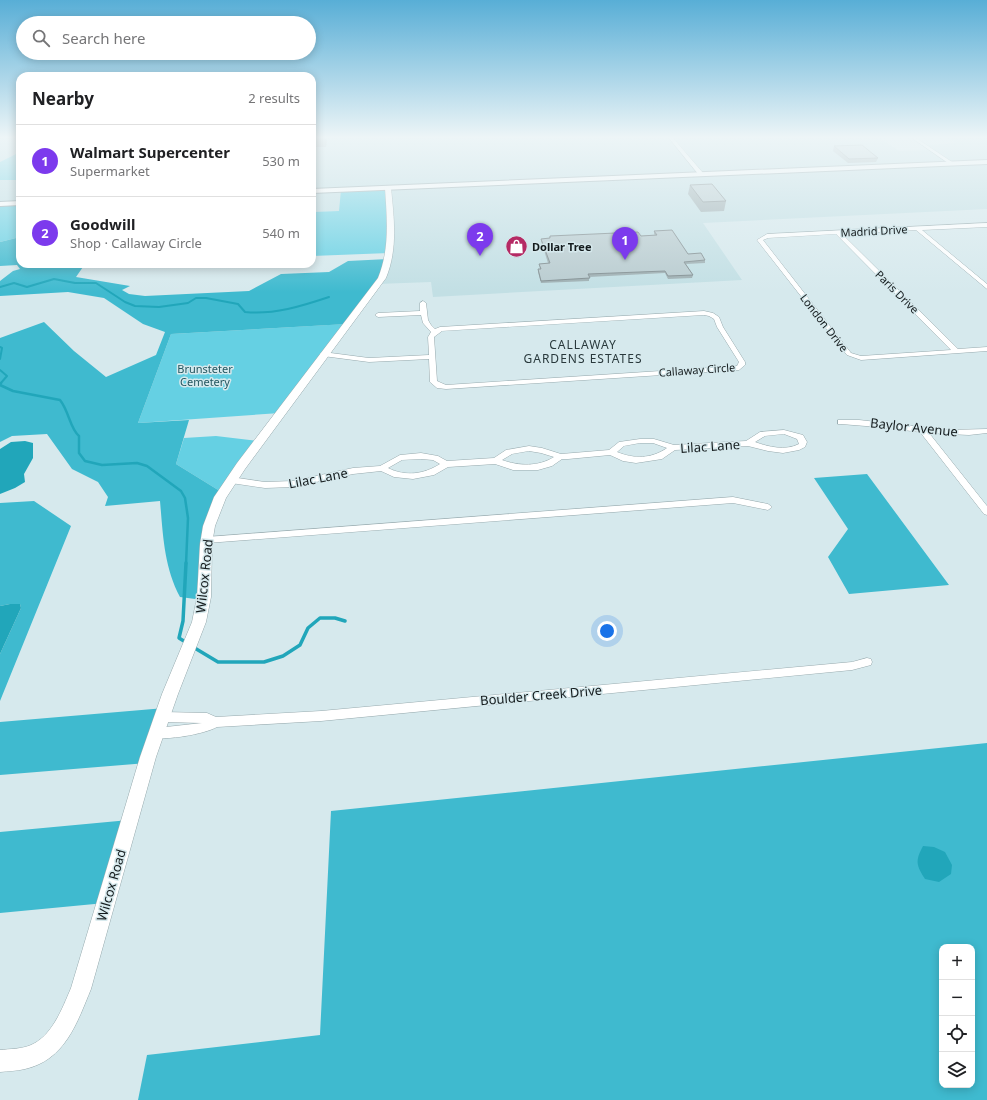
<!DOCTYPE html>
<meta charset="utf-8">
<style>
:root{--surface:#fff;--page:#f2f2f2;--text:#202124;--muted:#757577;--line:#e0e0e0;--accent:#7c3aed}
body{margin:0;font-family:"Noto Sans",sans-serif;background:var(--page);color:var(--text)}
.controls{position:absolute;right:12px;bottom:12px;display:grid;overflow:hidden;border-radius:8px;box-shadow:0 2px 10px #0003}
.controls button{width:36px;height:36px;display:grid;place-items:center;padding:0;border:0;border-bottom:1px solid var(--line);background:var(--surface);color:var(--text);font:20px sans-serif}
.you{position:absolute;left:607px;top:631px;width:14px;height:14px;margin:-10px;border:3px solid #fff;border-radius:50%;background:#1a73e8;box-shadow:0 0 0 6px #1a73e833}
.badge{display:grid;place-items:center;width:26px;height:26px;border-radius:50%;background:var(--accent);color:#fff;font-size:13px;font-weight:700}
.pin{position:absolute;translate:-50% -33px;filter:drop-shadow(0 1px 2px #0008)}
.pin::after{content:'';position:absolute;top:21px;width:14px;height:12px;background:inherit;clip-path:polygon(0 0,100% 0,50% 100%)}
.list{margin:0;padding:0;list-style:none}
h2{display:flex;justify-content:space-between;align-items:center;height:52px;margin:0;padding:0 16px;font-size:17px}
h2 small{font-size:13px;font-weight:400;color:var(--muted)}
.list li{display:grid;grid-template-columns:26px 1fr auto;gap:12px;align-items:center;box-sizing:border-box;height:72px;padding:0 16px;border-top:1px solid var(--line)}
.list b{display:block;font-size:15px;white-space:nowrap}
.list p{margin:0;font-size:13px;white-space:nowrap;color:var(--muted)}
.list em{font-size:13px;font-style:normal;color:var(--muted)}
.icon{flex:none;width:22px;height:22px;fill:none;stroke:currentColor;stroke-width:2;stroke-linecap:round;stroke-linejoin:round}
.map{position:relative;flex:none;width:987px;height:1100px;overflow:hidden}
.search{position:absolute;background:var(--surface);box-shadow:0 2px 10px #0003;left:16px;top:16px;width:300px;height:44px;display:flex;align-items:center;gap:10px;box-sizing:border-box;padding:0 14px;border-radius:22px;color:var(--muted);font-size:15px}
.panel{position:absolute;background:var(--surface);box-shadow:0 2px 10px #0003;left:16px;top:72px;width:300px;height:196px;border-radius:12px}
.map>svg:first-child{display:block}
</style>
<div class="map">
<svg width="987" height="1100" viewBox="0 0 987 1100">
<rect width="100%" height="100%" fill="#d6e9ed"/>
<!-- built -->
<g fill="#c2dfe4" fill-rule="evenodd">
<path d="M0 138H20V152L0 162Z"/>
<path d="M312 138H880L899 151 931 150 925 145 956 143 947 138H987V209L703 223 742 280 433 297 431 282 377 284 389 253 339 211 312 212ZM914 163 917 165 750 170Z"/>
<path d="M0 180H20V203L0 204Z"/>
</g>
<!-- green -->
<g fill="#65d0e3">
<path d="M20 152V180H0V162Z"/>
<path d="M388 188 389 253 312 256V212L339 211 341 190Z"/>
<path d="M20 203V237L0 242V204Z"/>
<path d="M346 324 280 413 138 423 171 334Z"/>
<path d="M216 436 259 441 223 493 176 464 184 438Z"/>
</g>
<!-- forest -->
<g fill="#3fbacf" fill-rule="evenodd">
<path d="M20 237V264H85L76 277 130 286 122 290 129 294 145 296 249 291 281 274 329 272 348 261 388 259 387 266 347 324 171 334 138 423 189 420 176 464 223 493 213 513 203 600 180 597C164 567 163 535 160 501L105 506 108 497 98 482 72 469 47 434 12 436 0 442V338L44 322 74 351 106 377 156 355 165 332 143 324 104 298 68 292 0 296V281L13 271 20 269 17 265 0 266V242Z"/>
<path d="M867 474 949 585 849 594 828 557 848 529 814 478Z"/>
<path d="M34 501 71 526 0 701V654L21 608 20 604H10L0 606V503Z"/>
<path d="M165 708 147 763 0 775V722Z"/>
<path d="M987 743V1100H138L147 1055 320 1035 331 811ZM942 947H972V1085H942Z"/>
<path d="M129 820 105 903 0 913V832Z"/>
</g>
<!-- water -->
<g fill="#21a6ba">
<path d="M25 441 33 443V458L24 474 25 482 15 488 0 494V449L11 442Z"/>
<path d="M10 604H20L21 608 0 654V606Z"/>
<path d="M923 846 934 847 945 852 952 865 951 874 939 882 925 879C916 865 915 861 923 846Z"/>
</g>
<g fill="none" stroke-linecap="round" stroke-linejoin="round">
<!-- stream-far2 -->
<g stroke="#21a6ba" stroke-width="2">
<path d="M0 287 14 283 27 287 54 279 75 283H96L125 302 135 306 159 307 188 303 196 298H206L238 304 245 312C274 315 302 306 329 297"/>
<path d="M0 347 2 348 0 359"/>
<path d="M0 370 7 376 0 384"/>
</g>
<!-- stream-far1 -->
<g stroke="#21a6ba" stroke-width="2.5">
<path d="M0 384 1 383"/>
<path d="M0 385 13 391 60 400C69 411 70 429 79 436V453L85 461 102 465 137 463 147 466 181 491 185 498 188 518 186 564"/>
</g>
<!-- stream -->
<g stroke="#21a6ba" stroke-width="3.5">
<path d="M186 563 183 621 179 638 187 643"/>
<path d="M193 647 218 662H264L283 656 300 645 308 628 320 618H335L345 621"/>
</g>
<defs>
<g id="street">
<path d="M669 138H673L703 173V175H699Z"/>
<path d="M912 138H916L955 164 951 165Z"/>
<path d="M987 223V227L922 230 987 284V289L916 230 842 234 958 349 987 347V351L861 360 847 355 757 240 767 234ZM836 234 951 350 861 356 851 353 763 240 768 238Z"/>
<path d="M423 301 426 303 428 320 431 325 435 329 440 327 704 311 713 313 719 317 723 327 745 362V365L739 370 446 389 437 388 430 382 429 359 369 362 323 356 320 354 323 352 369 358 429 355 428 337 431 332 423 323 421 315 378 317 375 315 378 313 420 311V303ZM704 315 709 316 714 319 717 327 739 362 737 366 446 385 437 381 434 337 442 331Z"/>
<path d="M838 420H859L950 430 987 429V433L969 435 929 433 987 506V515L984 514 920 432 878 427 841 424H838Z"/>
<path d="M784 430 803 435 807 442 805 447 799 450 783 453 768 451 748 446 675 450 662 459 636 463 623 461 610 455 568 459H562L552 466 538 470H513L495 464 448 467 434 475 413 479 394 477 381 471 353 474 293 487 265 488 231 483 227 480 231 477 265 482 293 481 353 468 380 466 400 455 421 453 438 456 447 461 494 458 506 450 529 446 542 448 561 454 609 450 619 442 640 439H654L674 445 746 441 760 432ZM784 434 797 439 799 444C785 451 769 447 755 442L765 436ZM640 443H653L667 448C651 459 634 459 617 452L624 446ZM529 451 541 453 554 457C538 467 519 466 502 460L512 454ZM421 459 433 460 440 464C424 474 406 477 388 468L402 460Z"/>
<path d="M733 497 768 504 772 507 768 510 733 503 207 543 203 540 207 537Z"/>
<path d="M867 658 871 659 872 662 871 665 852 670 321 721 217 727C205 734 165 741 153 737L151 733 153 729 157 728 202 723 163 722 159 720 158 717 159 714 163 712 207 713 216 717 321 711 852 662Z"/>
</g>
<path id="secondary" d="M388 186 391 188C394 218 398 249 386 278L245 469 226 498 215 526 212 544 211 597 206 622 178 694 156 757 91 989C77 1023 65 1060 25 1069 17 1071 8 1071 0 1072V1050C10 1049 22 1049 31 1045 52 1036 62 1009 71 988L140 757 162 694 192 622 197 597 200 544 203 526 214 497 237 463 378 278C390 249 387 218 385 188Z"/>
<g id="primary">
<path d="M987 160V164L312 193V189Z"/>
<path d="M20 201V205L0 206V202Z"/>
</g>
</defs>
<!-- street casing -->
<use href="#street" stroke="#96a9ad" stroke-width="1"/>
<!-- secondary casing -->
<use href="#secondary" stroke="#96a9ad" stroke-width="1"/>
<!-- primary casing -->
<use href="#primary" stroke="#96a9ad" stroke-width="2"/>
<!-- street -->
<use href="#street" fill="#fff" fill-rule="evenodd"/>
<!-- secondary -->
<use href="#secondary" fill="#fff" fill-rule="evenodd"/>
<!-- primary -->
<use href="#primary" fill="#fff" fill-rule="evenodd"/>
</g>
<!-- wall -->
<g fill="#9eafb2">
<path d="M312 138H327L326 147H312Z"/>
<path d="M398 138H431H426V139Z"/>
<path d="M834 146 878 158 876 162 848 163 833 151Z"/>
<path d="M690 185 726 201 724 211 701 212 688 194Z"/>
<path d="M654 231 688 254 705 260V263L686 264 693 275 692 278 668 279 665 273 589 277V281L541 283 538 272V269H540L539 264 548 263 541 241V239L549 238 550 236H641L655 235 654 234Z"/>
</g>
<!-- shaded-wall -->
<path fill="#818e91" d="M324 138H327L326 147Z"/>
<!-- building -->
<g fill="#b8cbcf" stroke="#818e91">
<path d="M862 145 878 158 849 159 834 146Z"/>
<path d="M712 184 726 201 703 202 690 185Z"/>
<path d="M672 230 688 254 701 253 705 260 684 262 693 275 668 276 665 271 588 274 590 278 541 281 538 269H541L539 264 550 263 541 239 550 238V236L638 232 641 236 657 235 654 231Z"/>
</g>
<!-- sky -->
<linearGradient id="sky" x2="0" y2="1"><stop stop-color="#58aed6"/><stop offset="0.47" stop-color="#edf5f7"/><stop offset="1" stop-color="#edf5f7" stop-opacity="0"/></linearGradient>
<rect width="987" height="292" fill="url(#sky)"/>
<!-- icons -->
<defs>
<symbol id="shop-disc" viewBox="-11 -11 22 22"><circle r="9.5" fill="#b52a64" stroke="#d6e9ed"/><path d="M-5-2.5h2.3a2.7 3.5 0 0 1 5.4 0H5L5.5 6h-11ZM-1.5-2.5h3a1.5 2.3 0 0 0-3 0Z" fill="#fff"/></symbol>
</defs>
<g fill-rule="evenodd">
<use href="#shop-disc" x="504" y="234" width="25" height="25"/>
</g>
<g text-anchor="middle" stroke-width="3" stroke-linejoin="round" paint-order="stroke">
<!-- far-street labels -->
<g font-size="11" fill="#141b1d" stroke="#d6e9ed">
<text transform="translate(874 231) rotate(-3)" y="4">Madrid Drive</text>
<text transform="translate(897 292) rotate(45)" y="4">Paris Drive</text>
<text transform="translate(824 323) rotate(52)" y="4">London Drive</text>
<text transform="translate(697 370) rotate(-4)" y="4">Callaway Circle</text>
</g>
<!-- far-poi labels -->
<g font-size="11" font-weight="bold" fill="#141b1d" stroke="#d6e9ed" text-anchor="start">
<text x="532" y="251">Dollar Tree</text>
</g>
<!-- far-park labels -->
<g font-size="11" fill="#245760" stroke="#d6e9ed">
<text x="205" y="373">Brunsteter<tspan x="205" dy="13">Cemetery</tspan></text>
</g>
<!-- far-neighbourhood labels -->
<g font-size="12" letter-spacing="1" fill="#29393c" stroke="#d6e9ed">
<text x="583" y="349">CALLAWAY<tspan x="583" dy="14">GARDENS ESTATES</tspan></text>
</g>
<!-- street labels -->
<g font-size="13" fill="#141b1d" stroke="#d6e9ed">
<text transform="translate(914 427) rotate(6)" y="5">Baylor Avenue</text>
<text transform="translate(710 446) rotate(-4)" y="5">Lilac Lane</text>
<text transform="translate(318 478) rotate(-11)" y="5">Lilac Lane</text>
<text transform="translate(204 576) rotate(-84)" y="5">Wilcox Road</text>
<text transform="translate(541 695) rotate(-5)" y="5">Boulder Creek Drive</text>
<text transform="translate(111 885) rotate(-74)" y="5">Wilcox Road</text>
</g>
</g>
</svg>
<div class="controls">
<button>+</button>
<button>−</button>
<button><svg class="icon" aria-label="locate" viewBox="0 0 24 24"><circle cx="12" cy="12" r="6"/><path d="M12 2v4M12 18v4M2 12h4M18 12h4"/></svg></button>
<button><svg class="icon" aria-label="layers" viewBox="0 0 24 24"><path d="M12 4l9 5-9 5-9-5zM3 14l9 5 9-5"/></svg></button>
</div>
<div class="you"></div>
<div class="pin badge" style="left:625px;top:260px">1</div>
<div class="pin badge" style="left:480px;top:256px">2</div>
<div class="search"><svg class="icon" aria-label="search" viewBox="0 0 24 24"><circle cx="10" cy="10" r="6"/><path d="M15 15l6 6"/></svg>Search here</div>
<section class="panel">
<h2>Nearby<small>2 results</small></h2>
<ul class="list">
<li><span class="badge">1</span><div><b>Walmart Supercenter</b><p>Supermarket</p></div><em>530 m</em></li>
<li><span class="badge">2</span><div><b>Goodwill</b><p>Shop · Callaway Circle</p></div><em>540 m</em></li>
</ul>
</section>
</div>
